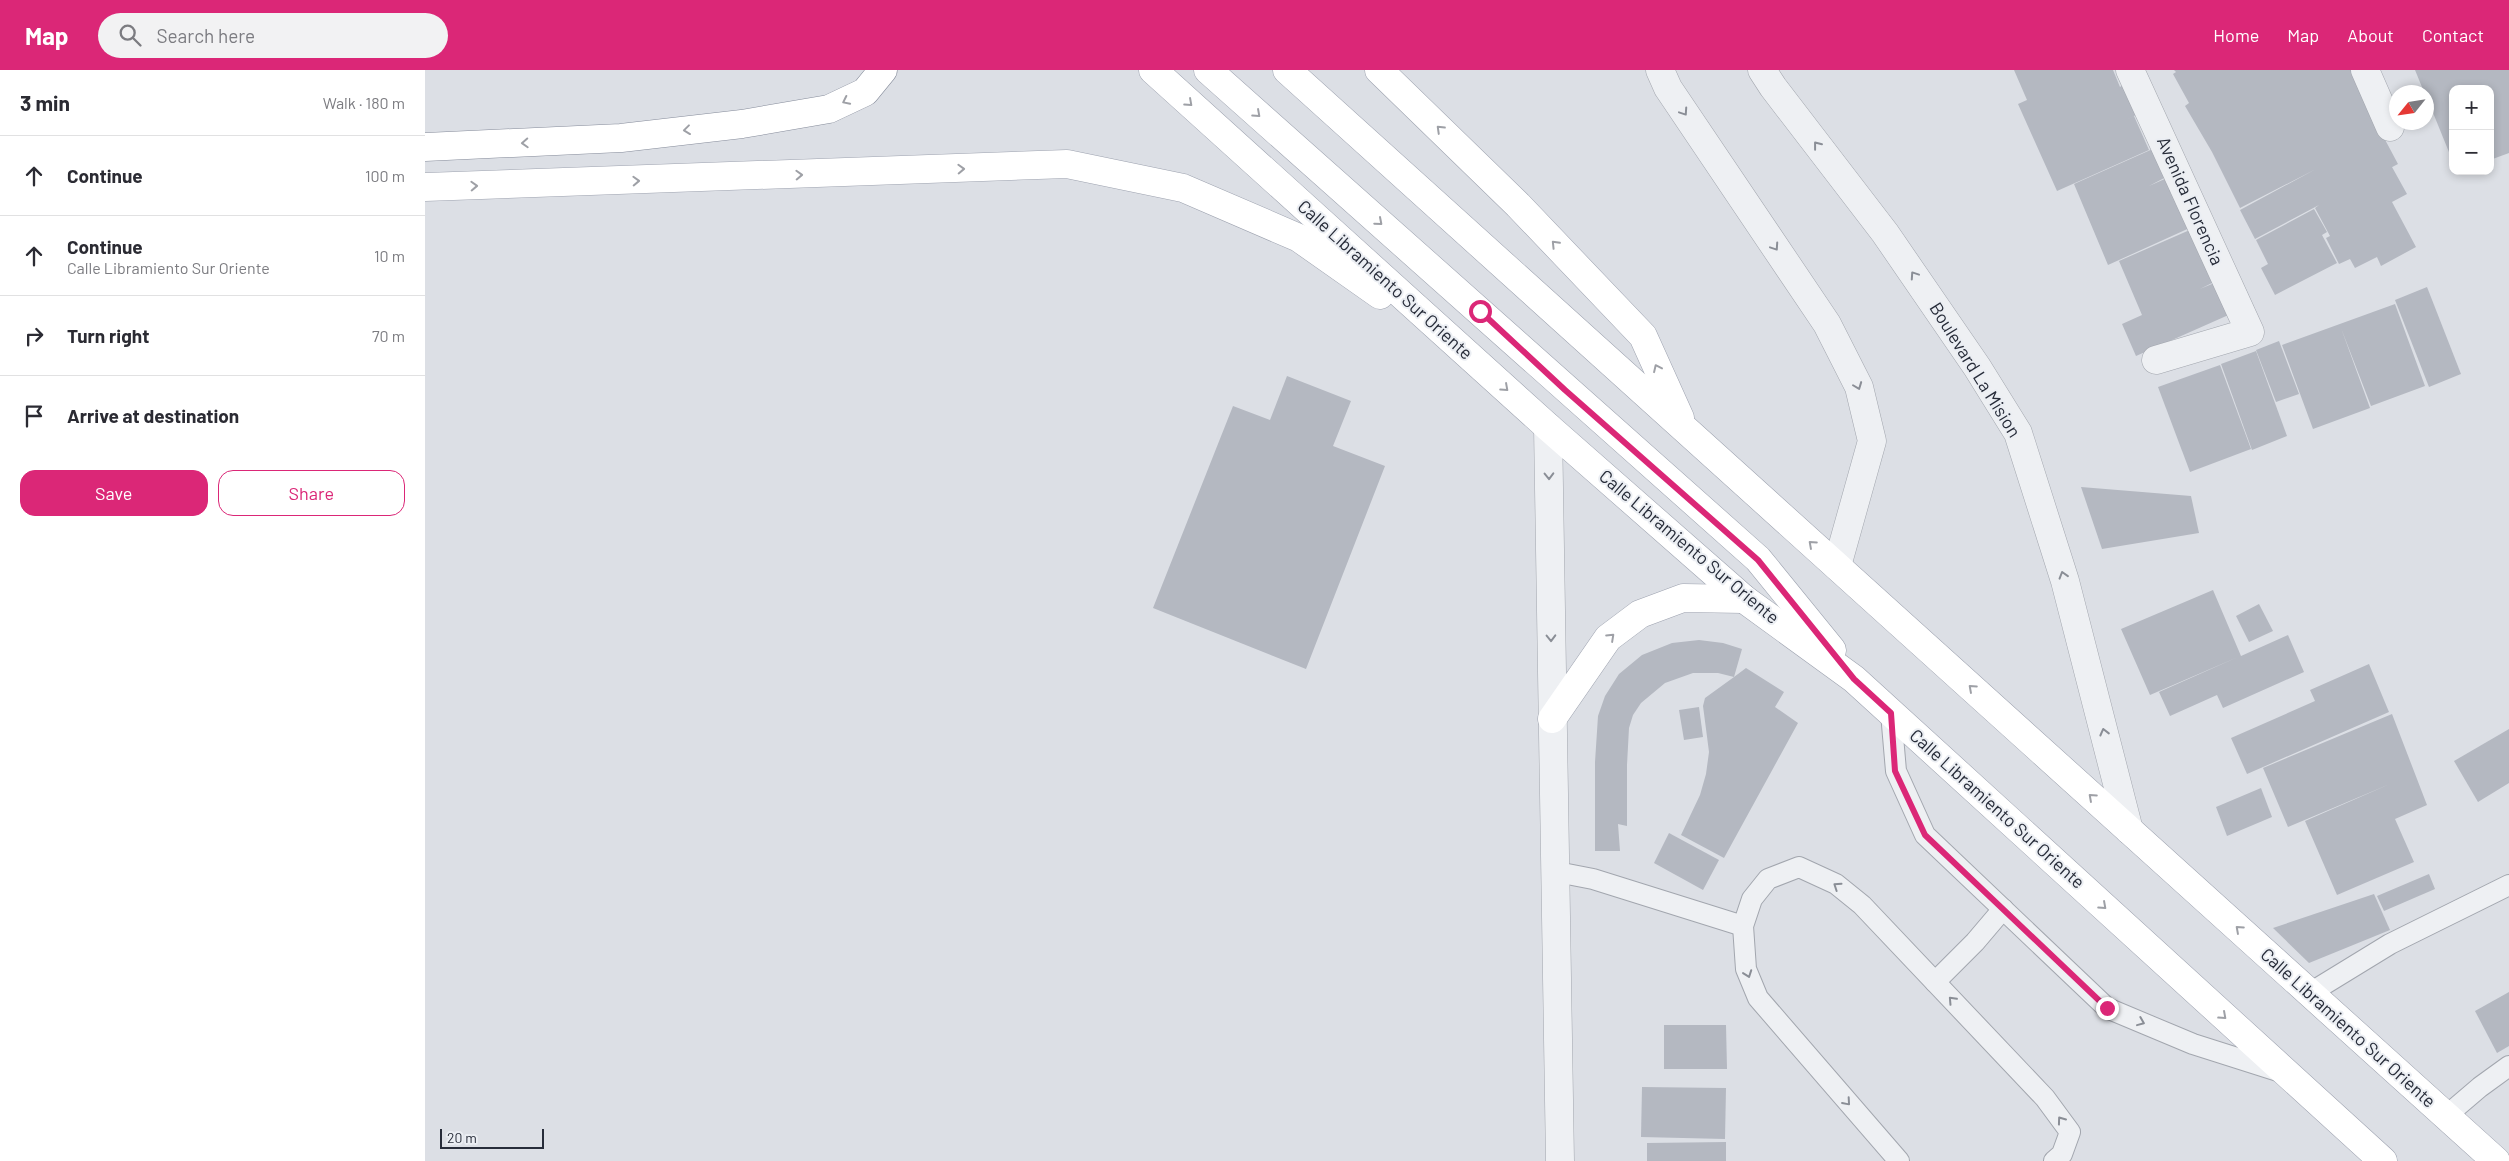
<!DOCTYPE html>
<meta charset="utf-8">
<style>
:root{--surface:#fff;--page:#f2f2f3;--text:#2b2b33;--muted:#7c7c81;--line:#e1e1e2;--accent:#db2777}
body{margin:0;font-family:Barlow,sans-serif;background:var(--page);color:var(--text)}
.controls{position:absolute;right:15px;top:15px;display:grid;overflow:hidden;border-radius:10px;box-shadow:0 2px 8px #0003}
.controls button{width:45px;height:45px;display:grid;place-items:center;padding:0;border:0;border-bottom:1px solid var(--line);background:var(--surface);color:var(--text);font:25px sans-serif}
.compass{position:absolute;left:1964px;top:15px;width:45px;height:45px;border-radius:50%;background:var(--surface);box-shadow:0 2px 8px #0003;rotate:240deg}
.scale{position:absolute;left:15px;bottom:12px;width:104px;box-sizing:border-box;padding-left:5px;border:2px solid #272c39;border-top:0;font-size:14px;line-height:18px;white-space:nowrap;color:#272c39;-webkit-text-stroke:4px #ebeef3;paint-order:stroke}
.stop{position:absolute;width:15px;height:15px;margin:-11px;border:4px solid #db2777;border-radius:50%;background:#fff}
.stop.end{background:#db2777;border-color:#fff;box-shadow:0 1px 5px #0008}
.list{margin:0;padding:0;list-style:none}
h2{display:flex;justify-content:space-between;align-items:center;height:65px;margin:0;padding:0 20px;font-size:21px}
h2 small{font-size:16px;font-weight:400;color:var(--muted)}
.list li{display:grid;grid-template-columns:32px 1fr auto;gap:15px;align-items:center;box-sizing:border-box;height:80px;padding:0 20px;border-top:1px solid var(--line)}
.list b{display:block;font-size:19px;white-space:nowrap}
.list p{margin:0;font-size:16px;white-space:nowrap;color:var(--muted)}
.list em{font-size:16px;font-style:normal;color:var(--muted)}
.actions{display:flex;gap:10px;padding:15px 20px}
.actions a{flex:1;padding:11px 0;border:1px solid var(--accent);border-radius:15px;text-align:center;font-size:18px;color:var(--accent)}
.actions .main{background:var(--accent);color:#fff}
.icon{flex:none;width:28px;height:28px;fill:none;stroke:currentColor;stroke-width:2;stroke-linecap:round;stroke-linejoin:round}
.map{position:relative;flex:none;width:2084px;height:1091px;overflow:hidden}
header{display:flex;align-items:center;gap:30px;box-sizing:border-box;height:70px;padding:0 25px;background:var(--accent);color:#fff}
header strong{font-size:24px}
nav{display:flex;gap:28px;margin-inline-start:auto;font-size:18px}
.search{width:350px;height:45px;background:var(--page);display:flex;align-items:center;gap:12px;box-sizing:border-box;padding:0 18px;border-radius:28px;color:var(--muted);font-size:19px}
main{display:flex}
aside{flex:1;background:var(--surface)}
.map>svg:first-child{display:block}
</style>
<header>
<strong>Map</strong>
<div class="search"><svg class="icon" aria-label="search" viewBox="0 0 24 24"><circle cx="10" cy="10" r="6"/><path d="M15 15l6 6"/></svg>Search here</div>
<nav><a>Home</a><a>Map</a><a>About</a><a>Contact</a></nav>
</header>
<main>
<aside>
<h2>3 min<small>Walk · 180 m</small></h2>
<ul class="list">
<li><svg class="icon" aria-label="ahead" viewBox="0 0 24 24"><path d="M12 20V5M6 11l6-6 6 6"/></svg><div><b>Continue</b></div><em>100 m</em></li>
<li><svg class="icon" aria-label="ahead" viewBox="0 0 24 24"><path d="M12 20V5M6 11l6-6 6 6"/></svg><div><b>Continue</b><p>Calle Libramiento Sur Oriente</p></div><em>10 m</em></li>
<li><svg class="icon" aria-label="right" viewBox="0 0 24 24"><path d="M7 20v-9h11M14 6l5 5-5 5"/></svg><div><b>Turn right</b></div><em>70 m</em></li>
<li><svg class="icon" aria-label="arrive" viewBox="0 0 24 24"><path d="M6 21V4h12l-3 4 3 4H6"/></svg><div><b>Arrive at destination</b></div></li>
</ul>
<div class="actions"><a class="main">Save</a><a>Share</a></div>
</aside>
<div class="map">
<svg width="2084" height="1091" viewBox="0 0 2084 1091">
<rect width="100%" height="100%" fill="#dcdfe5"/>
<!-- building -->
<g fill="#b4b8c1">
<path d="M1589 0H1688L1695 17 1698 15 1711 45 1688 56 1709 46 1724 80 1632 121 1593 34 1602 30Z"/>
<path d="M1749 0H1938L1957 64 1973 94 1931 116 1967 97 1982 124 1967 132 1991 177 1956 196 1952 187 1930 198 1925 189 1914 194 1901 168 1905 166 1890 138 1894 135 1830 169 1815 140 1891 99 1815 138 1787 82 1760 36 1764 33 1748 4 1751 2Z"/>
<path d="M1990 0H2084V83L2065 90V19H2028V92L2002 28V22H1999Z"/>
<path d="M1730 78 1743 106 1724 116 1742 108 1769 156 1683 195 1649 114Z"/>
<path d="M1889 139 1902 162 1897 165 1912 193 1850 225 1836 198 1843 194 1831 170Z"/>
<path d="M1767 159 1791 211 1775 219 1794 211 1808 243 1711 286 1697 254 1717 245 1694 191Z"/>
<path d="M2002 217 2036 304 2004 317 1970 230Z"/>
<path d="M1970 234 2000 316 1946 336 1916 258 1945 338 1888 359 1857 275Z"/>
<path d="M1854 271 1874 324 1851 332 1831 280Z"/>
<path d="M1831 281 1862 366 1827 380 1796 294Z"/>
<path d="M1795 295 1826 379 1765 402 1733 317Z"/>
<path d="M862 306 926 331 908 376 960 396 881 599 728 538 808 336 845 350Z"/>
<path d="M1656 417 1766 426 1774 463 1677 479Z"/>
<path d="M1788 520 1816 586 1863 565 1879 602 1798 638 1792 625 1745 646 1734 622 1813 587 1725 625 1696 559Z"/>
<path d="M1834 534 1848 561 1824 572 1811 546Z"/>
<path d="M1274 570 1298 573 1317 579 1309 607 1321 598 1359 622 1350 637 1373 653 1299 788 1256 765 1275 725 1281 704 1284 682 1278 636 1280 628 1309 607 1293 603H1268L1240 613 1216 633 1208 645 1204 658 1202 695V756L1193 754 1195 781H1170V692L1173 646 1180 626 1194 604 1217 585 1247 573Z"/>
<path d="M1944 594 1964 642 1822 704 1806 668 1890 631 1885 620Z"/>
<path d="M1274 637 1278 667 1259 670 1254 640Z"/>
<path d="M1967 644 2002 735 1970 749 1989 792 1912 825 1880 751 1965 714 1863 757 1838 698Z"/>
<path d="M2084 659V713L2053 732 2029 691Z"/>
<path d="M1836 718 1847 747 1802 766 1791 737Z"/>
<path d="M1244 763 1294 790 1278 820 1229 793Z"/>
<path d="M2004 804 2010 819 1959 841 1952 826Z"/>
<path d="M1949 824 1965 860 1884 893 1848 858Z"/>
<path d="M2084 922V976L2072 983 2050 941Z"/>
<path d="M1239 955H1301L1302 999H1239Z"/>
<path d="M1217 1017 1301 1018 1300 1069 1216 1067Z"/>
<path d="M1301 1072V1091H1222V1073Z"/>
</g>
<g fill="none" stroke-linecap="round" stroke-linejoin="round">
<defs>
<g id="service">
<path d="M1466 643 1471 701 1500 765 1682 938 1768 974 1856 1002"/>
<path d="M1132 802 1168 809 1318 856"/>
<path d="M1510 912 1550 872 1578 839"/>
<path d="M1885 923 1965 874 2084 815"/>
<path d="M2021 1046 2055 1017 2084 996"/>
<path d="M1474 1091 1333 928 1321 899 1318 856 1327 829 1343 809 1374 797 1411 814 1437 835 1620 1028 1645 1062 1637 1084 1629 1091"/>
</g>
<g id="minor">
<path d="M1705 0 1825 262 1731 290"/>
<path d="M1940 0 1965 57"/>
<path d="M1123 357 1135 1091"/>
</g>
<g id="tertiary">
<path d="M1235 0 1243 18 1402 254 1434 317 1447 371 1412 496"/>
<path d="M1337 0 1348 17 1460 163 1552 297 1593 363 1640 511 1704 760"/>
</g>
<g id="primary">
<path d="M728 0 1123 357 1319 529 1429 609 1958 1091"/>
<path d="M783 0 1333 489 1407 580"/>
<path d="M862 0 2071 1091"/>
<path d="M954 0 1093 135 1218 266 1255 348"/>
<path d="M0 117 642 94 758 118 874 168 955 225"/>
<path d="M1127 649 1183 568 1215 544 1258 528 1319 529"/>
</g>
<path id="trunk" d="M0 77 196 68 317 54 404 39 440 22 458 0"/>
</defs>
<!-- service casing -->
<use href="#service" stroke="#a2a6ae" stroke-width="22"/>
<!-- minor casing -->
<use href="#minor" stroke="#a2a6ae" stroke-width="29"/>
<!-- tertiary casing -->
<use href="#tertiary" stroke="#a2a6ae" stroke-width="29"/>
<!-- primary casing -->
<use href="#primary" stroke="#9da2af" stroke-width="29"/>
<!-- trunk casing -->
<use href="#trunk" stroke="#858b9a" stroke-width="29"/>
<!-- service -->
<use href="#service" stroke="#eef0f3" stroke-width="20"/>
<!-- minor -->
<use href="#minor" stroke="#eef0f3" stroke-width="28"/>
<!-- tertiary -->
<use href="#tertiary" stroke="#eef0f3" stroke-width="28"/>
<!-- primary -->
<use href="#primary" stroke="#fff" stroke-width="28"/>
<!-- trunk -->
<use href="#trunk" stroke="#fff" stroke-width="28"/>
</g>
<!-- one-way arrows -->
<defs><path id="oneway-chevron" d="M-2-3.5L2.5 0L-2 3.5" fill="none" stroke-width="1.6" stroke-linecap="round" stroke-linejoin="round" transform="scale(1.25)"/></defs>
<g stroke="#9ea0a6">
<use href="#oneway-chevron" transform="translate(421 31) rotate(154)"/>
<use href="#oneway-chevron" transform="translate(764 33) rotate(42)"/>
<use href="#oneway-chevron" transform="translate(832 44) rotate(42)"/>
<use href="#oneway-chevron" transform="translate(1015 59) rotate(-136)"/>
<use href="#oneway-chevron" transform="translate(262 60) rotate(173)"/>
<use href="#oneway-chevron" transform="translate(100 73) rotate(177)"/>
<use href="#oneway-chevron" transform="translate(536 99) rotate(-2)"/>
<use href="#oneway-chevron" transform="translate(374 105) rotate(-2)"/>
<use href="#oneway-chevron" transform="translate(211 111) rotate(-2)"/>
<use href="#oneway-chevron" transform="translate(49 116) rotate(-2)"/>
<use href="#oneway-chevron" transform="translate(954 152) rotate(41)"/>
<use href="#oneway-chevron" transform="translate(1130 174) rotate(-134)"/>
<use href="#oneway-chevron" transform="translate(1232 298) rotate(-115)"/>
<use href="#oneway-chevron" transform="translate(1080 318) rotate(42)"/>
<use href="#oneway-chevron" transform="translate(1387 474) rotate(-138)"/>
<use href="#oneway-chevron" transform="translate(1186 567) rotate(-43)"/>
<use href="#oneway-chevron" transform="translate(1547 618) rotate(-138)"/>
<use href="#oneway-chevron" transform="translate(1667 727) rotate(-138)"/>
<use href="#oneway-chevron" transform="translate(1678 836) rotate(42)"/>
<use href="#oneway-chevron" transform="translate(1814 859) rotate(-138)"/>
<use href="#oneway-chevron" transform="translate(1798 946) rotate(42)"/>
</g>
<g stroke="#8a8e96">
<use href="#oneway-chevron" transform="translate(1259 42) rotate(56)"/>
<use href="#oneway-chevron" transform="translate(1392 75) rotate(-128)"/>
<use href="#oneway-chevron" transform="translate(1350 177) rotate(56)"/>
<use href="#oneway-chevron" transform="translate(1489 205) rotate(-124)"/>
<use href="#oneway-chevron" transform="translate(1433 316) rotate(69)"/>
<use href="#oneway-chevron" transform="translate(1124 406) rotate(89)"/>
<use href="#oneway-chevron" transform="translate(1638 505) rotate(-107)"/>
<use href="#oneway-chevron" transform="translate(1126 568) rotate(89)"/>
<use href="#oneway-chevron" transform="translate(1679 662) rotate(-104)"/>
<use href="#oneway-chevron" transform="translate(1412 816) rotate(-146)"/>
<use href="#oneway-chevron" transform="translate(1323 904) rotate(70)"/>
<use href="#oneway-chevron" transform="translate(1527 930) rotate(-133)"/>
<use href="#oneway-chevron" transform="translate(1716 952) rotate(22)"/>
<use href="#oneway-chevron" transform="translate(1422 1032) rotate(49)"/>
<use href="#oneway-chevron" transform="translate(1636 1050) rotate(-126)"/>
</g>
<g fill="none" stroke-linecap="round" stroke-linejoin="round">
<!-- route -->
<path stroke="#db2777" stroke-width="6" d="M1055 241 1140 320 1333 490 1429 609 1466 643 1470 701 1500 765 1682 938"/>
</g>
<g text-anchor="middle" stroke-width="4" stroke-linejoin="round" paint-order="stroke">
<!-- street labels -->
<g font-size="18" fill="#272c39" stroke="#ebeef3">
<text transform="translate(1765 131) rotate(66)" y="6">Avenida Florencia</text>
<text transform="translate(960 210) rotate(42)" y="6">Calle Libramiento Sur Oriente</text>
<text transform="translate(1550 300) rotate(58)" y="6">Boulevard La Mision</text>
<text transform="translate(1264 477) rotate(40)" y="6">Calle Libramiento Sur Oriente</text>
<text transform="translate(1572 739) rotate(42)" y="6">Calle Libramiento Sur Oriente</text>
<text transform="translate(1923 958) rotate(42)" y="6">Calle Libramiento Sur Oriente</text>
</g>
</g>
</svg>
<div class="controls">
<button>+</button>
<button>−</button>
</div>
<svg class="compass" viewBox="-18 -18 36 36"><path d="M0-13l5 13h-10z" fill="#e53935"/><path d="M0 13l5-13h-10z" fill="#7c7c81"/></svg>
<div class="scale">20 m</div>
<div class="stop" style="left:1055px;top:241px"></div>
<div class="stop end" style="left:1682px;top:938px"></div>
</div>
</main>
